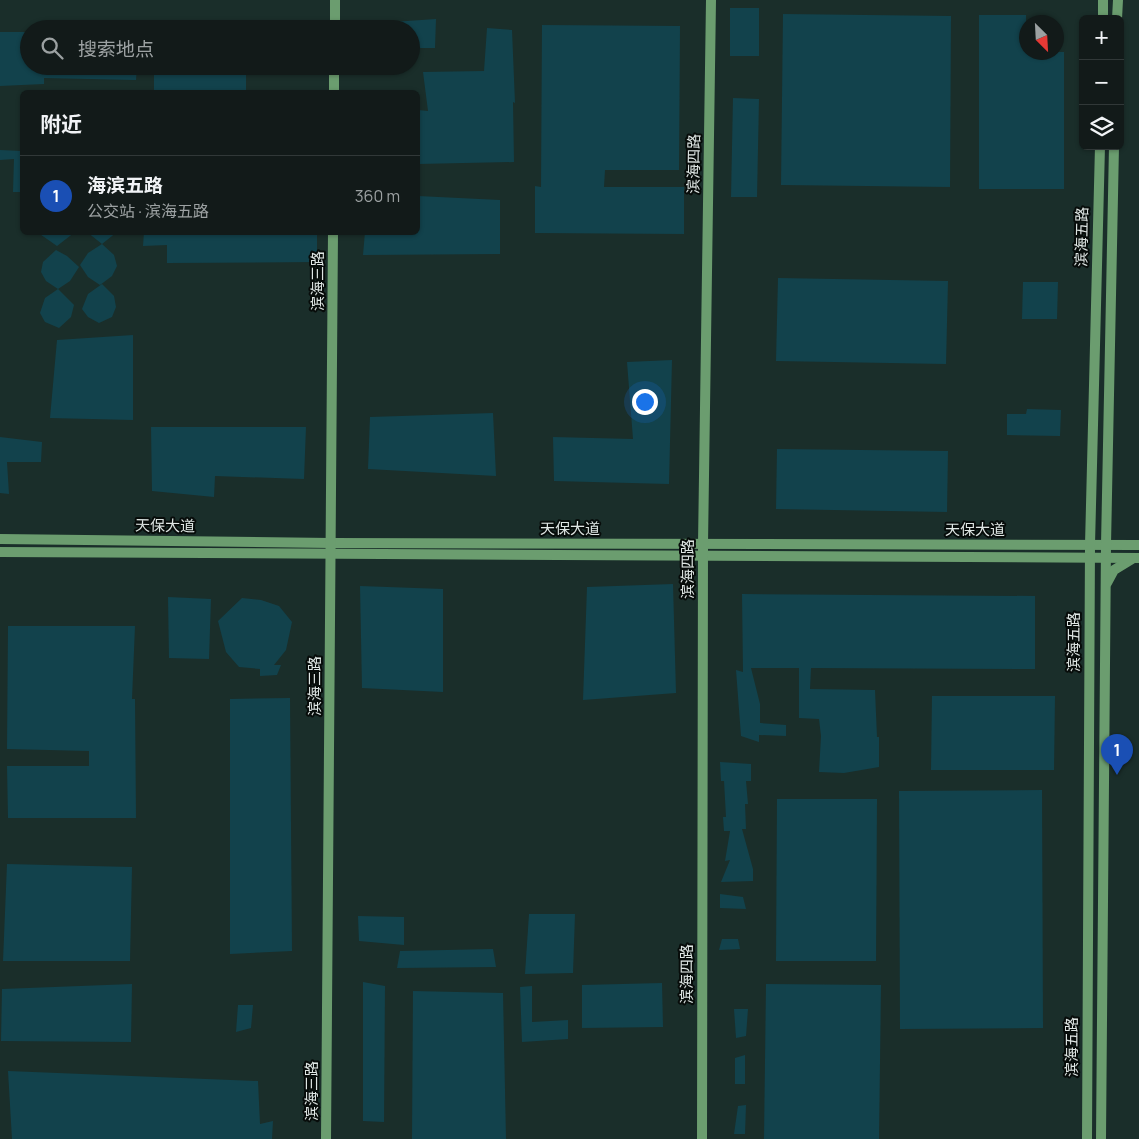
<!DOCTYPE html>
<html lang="zh">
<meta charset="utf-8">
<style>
:root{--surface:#121a19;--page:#1b2322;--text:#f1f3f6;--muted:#9ca1a2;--line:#313838;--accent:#fc8fc1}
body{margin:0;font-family:Manrope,"Noto Sans SC",sans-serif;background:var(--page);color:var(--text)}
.controls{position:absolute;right:15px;top:15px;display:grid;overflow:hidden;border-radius:8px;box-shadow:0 1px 4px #0004}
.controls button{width:45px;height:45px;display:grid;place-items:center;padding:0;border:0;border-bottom:1px solid var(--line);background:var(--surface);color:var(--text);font:25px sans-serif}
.compass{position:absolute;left:1019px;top:15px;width:45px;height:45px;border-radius:50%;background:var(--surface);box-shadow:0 1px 4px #0004;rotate:156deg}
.you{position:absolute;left:644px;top:401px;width:18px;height:18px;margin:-12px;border:4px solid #fff;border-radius:50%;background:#1a73e8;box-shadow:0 0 0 8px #1a73e833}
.badge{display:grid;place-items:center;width:32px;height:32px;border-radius:50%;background:var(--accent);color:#fff;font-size:16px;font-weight:700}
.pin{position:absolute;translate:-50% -41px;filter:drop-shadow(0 1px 2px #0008)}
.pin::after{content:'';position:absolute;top:26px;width:18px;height:15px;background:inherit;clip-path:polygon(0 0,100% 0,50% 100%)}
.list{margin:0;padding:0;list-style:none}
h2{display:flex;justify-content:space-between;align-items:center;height:65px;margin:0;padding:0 20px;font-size:21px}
h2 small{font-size:16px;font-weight:400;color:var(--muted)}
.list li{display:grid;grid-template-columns:32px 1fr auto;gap:15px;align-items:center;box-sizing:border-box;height:80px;padding:0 20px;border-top:1px solid var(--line)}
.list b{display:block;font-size:19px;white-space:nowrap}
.list p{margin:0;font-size:16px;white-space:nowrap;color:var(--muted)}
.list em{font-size:16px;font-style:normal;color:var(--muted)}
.icon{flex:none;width:28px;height:28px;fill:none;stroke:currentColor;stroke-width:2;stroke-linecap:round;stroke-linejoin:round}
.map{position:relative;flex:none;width:1139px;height:1139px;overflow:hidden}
.search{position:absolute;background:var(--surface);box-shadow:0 1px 4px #0004;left:20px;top:20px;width:400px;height:55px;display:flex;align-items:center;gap:12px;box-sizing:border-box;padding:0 18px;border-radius:28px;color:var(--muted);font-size:19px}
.panel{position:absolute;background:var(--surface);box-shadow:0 1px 4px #0004;left:20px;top:90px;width:400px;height:145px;border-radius:8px}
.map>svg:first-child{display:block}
</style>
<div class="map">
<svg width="1139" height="1139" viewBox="0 0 1139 1139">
<rect width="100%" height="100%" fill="#182321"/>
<!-- built -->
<path fill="#1a2e2a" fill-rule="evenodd" d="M0 0H1139V1139H0ZM1083 19H1120V146H1083ZM1026 22H1056V52H1026ZM29 29H411V66H29ZM22 92H418V232H22Z"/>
<!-- building -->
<g fill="#12424c">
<rect x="730" y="8" width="29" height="48"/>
<path d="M783 14 951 16 950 187 781 185Z"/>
<path d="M979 15H1026V52H1064V189H979Z"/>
<path d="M436 19 435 48H411V29H392V22Z"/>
<path d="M542 25 680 26 679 170H605L604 187H684V234L535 233V186L541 187Z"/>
<path d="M487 28 512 30 515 103 513 102 514 162 418 164V110L428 111 423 72 484 71Z"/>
<path d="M0 32H29V66H137L136 80 44 78V84L0 86Z"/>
<path d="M154 74 246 75V92H154Z"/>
<path d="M733 98 759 99 757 197H731Z"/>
<path d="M0 150 22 151V192H13L14 159 0 160Z"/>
<path d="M418 196 500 200V254L363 255 365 232H418Z"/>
<path d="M37 232H75L57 246Z"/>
<path d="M87 232H117L102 244Z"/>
<path d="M144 232H317V262L167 263V245L143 246Z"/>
<path d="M102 244 114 255 117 266 112 276 100 285 88 277 80 265 88 253Z"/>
<path d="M56 250 67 256 79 267 70 281 58 289 46 281 41 272 43 262Z"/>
<path d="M778 278 948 281 946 364 776 361Z"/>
<path d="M1023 282H1058L1057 319H1022Z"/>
<path d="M102 284 114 296 116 307 112 317 99 323 88 317 82 309 88 294Z"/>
<path d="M58 289 74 305 71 317 59 328 45 322 40 313 45 298Z"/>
<path d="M133 335V420L50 418 57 340Z"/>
<path d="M672 360 669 484 554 481 553 437 633 439 627 362Z"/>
<path d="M1027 409 1061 410 1060 436 1007 435V414H1026Z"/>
<path d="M493 413 496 476 368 469 370 417Z"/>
<path d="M151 427H306L304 479 215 476 214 497 152 491Z"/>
<path d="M0 437 42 442 41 462H7L9 494 0 493Z"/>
<path d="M777 449 948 451 947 512 776 509Z"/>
<path d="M673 584 676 693 583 700 587 587Z"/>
<path d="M360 586 443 589V692L362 688Z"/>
<path d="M742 594 1035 596V669L811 668 810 689 875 690 877 737H879V767L844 773 819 772 821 736 819 719 799 718V668H751L760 704V723L786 725V736L759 735V742L741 736 736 670 743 672Z"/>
<path d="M168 597 211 599 209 659 169 658Z"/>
<path d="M242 598 261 600 279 606 292 622 286 650 274 665H281L277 675 260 676V669L239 667 226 652 218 621Z"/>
<path d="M8 626H135L132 699H135L136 818H8L7 766H89V751L7 749Z"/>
<path d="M932 696H1055L1054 770H931Z"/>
<path d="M290 698 292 951 230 954V699Z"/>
<path d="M720 762 751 764V781H746L748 804H745L746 829H742L753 869V881L721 882 730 860 725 861 730 831H724L723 817H726L724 781H721Z"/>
<path d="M1042 790 1043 1028 900 1029 899 791Z"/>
<path d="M777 799H877L876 961H776Z"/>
<path d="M7 864 132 867 130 961H3Z"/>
<path d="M720 894 743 897 746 909 720 908Z"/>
<path d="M529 914H575L573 973 525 974Z"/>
<path d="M358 916 404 917V945L359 941Z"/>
<path d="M722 939H738L740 949 719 950Z"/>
<path d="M493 949 496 967 397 968 400 951Z"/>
<path d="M363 982 385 986 384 1122 363 1121Z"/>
<path d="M662 983 663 1027 582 1028V985Z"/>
<path d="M132 984 131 1042 1 1041 2 989Z"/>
<path d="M766 984 881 985 879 1139H764Z"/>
<path d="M532 986V1022L568 1020V1039L522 1042 520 987Z"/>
<path d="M413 991 503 993 506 1139H412Z"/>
<path d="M238 1005H253L251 1028 236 1032Z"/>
<path d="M734 1009H748L746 1036 736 1038Z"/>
<path d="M745 1055V1084H735V1058Z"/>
<path d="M8 1071 258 1081 260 1124 273 1121 272 1139H12Z"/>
<path d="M746 1105 745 1134H734L738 1106Z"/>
</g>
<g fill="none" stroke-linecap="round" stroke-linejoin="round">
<!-- secondary -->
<g stroke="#6b9d6f" stroke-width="10">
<path d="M1103 19V0"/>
<path d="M1117 19 1118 0"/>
<path d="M335 29V0"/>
<path d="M334 92V66"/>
<path d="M0 539 331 543 1139 545"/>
<path d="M0 552 1139 558"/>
<path d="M1107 583 1114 570 1132 559"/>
<path d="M326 1139 333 232"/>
<path d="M702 1139 703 544 711 0"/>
<path d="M1087 1139 1090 545 1100 146"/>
<path d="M1101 1139 1106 545 1114 146"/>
</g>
</g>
<g text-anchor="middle" stroke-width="4" stroke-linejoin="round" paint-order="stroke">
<!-- street labels -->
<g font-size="15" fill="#dfe6e4" stroke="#070c0a">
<text transform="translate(694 164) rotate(-89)" y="5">滨海四路</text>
<text transform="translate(1082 237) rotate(-89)" y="5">滨海五路</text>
<text transform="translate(318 281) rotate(-90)" y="5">滨海三路</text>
<text transform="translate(165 526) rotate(1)" y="5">天保大道</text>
<text x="570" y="534">天保大道</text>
<text x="975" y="535">天保大道</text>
<text transform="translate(688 569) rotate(-90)" y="5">滨海四路</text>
<text transform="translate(1074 642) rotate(-90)" y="5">滨海五路</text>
<text transform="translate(315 686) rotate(-90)" y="5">滨海三路</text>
<text transform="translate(687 974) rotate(-90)" y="5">滨海四路</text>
<text transform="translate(1072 1047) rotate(-90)" y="5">滨海五路</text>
<text transform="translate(312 1091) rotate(-90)" y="5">滨海三路</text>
</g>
</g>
</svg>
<div class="controls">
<button>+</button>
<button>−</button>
<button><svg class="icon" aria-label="layers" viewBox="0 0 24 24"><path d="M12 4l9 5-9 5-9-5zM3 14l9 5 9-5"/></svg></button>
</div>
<svg class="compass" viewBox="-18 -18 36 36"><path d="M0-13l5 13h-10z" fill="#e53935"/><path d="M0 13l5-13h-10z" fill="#9ca1a2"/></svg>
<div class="you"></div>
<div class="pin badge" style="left:1117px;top:775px;background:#1a4fb4">1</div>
<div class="search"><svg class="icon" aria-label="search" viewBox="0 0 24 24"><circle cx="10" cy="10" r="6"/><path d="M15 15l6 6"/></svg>搜索地点</div>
<section class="panel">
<h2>附近<small></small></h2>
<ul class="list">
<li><span class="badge" style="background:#1a4fb4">1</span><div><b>海滨五路</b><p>公交站 · 滨海五路</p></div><em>360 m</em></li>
</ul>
</section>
</div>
